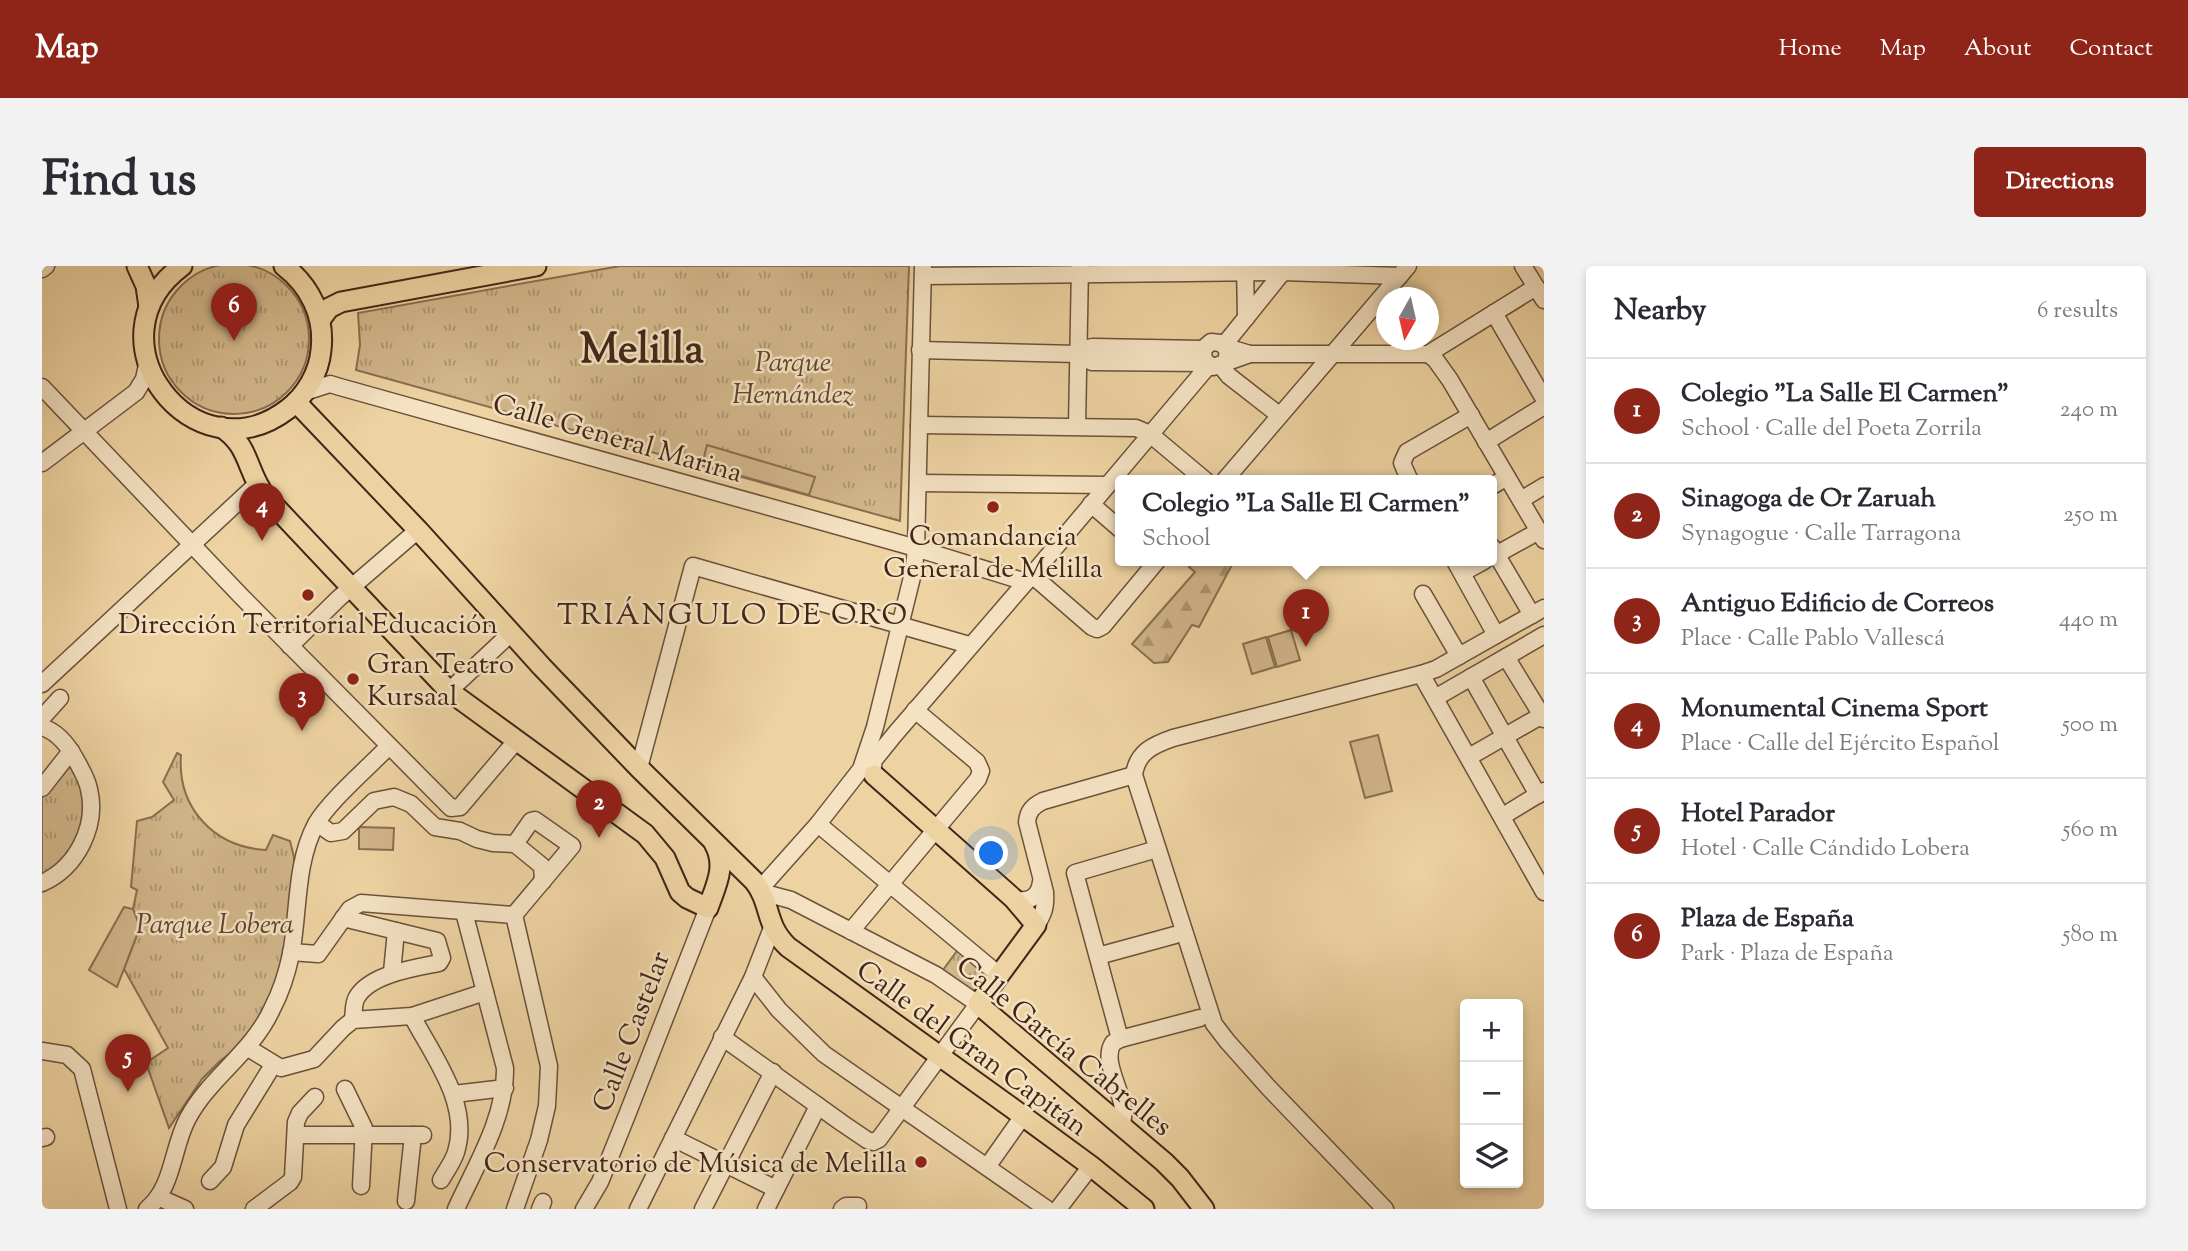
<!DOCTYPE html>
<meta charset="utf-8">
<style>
:root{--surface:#fff;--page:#f2f2f3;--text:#2b2b33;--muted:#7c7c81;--line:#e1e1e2;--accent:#8f2418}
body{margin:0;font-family:"Sorts Mill Goudy",serif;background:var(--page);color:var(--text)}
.controls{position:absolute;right:21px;bottom:21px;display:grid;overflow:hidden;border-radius:7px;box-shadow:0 4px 10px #0003}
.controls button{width:63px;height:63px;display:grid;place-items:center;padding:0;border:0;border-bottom:2px solid var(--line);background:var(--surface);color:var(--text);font:35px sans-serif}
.compass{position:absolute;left:1334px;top:21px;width:63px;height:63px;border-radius:50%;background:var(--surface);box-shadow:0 4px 10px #0003;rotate:188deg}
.you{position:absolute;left:950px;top:588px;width:24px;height:24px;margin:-18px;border:5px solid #fff;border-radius:50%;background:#1a73e8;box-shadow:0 0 0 10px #1a73e833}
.badge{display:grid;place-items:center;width:46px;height:46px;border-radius:50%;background:var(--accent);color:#fff;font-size:23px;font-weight:700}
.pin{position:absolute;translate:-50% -58px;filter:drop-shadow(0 2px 4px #0008)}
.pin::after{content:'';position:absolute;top:37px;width:24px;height:21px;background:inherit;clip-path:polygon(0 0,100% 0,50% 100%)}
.popup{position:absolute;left:1073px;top:209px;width:382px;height:91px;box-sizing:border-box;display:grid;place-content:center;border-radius:7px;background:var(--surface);filter:drop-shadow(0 2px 5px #0005);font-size:23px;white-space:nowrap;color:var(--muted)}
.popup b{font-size:26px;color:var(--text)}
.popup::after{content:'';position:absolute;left:50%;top:100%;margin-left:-14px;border:14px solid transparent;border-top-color:var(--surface)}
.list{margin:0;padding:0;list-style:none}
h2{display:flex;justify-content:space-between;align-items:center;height:91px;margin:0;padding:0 28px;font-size:30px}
h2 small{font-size:23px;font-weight:400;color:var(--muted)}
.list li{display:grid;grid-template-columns:46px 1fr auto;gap:21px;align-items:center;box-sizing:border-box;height:105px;padding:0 28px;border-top:2px solid var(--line)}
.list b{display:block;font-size:26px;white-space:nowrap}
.list p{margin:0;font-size:23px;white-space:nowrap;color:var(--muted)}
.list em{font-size:23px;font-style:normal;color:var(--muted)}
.icon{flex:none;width:38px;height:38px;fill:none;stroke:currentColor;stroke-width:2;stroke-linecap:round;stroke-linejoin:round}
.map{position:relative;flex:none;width:1502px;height:943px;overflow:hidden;border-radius:7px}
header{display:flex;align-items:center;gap:42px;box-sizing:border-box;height:98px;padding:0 35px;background:var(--accent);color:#fff}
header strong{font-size:33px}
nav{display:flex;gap:38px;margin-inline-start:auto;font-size:24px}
.intro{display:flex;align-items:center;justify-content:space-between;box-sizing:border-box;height:168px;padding:0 42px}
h1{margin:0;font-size:49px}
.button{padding:18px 32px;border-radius:7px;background:var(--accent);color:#fff;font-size:24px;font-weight:700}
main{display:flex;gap:42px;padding:0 42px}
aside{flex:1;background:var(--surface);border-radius:7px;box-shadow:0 4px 10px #0003}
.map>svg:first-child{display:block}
</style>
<header>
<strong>Map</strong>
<nav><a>Home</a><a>Map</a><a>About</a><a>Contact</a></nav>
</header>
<div class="intro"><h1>Find us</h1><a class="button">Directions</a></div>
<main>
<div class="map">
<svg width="1502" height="943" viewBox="0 0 1502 943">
<defs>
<pattern id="grass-tufts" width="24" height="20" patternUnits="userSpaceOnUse" patternTransform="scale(1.75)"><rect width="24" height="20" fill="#d1b68a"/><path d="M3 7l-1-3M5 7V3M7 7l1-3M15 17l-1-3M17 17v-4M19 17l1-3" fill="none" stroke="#ab9470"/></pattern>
<pattern id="forest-firs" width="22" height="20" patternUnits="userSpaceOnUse" patternTransform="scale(1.75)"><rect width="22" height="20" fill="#d1b68a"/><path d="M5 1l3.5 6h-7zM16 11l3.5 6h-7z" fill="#ab9470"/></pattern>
</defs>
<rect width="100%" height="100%" fill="#eed3a2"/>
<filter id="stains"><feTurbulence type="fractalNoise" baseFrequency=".00286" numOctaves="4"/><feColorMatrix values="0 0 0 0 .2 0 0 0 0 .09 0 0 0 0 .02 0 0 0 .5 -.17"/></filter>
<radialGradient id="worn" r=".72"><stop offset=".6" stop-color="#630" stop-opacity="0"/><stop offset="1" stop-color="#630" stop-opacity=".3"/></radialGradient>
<!-- grass -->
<g fill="url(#grass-tufts)" stroke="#896e50" stroke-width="2">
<circle cx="192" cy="73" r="75"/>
<path d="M578 0H867L858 255 314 104 318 79 316 47Z"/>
<path d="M29 485 43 511V571L0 617V522Z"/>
<path d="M135 487 139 489C135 542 172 581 224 584L231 569 248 575 252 591V623L248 657 233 723 207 773 178 795 160 813 127 862 104 797 126 782 82 703 98 661 91 643 95 624 89 621 95 555 110 551 132 534 121 516Z"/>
<path d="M915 685 948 710 933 728 901 704Z"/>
</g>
<!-- forest -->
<path fill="url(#forest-firs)" stroke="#896e50" stroke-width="2" d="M1152 295H1192L1157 361 1150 359 1126 396 1112 397 1090 378 1153 306 1147 301Z"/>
<!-- garden -->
<g fill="#d1b68a" stroke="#896e50" stroke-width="2">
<path d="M665 179 773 211 767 229 660 199Z"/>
<path d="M1249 364 1258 394 1235 401 1226 371Z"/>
<path d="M1224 371 1233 401 1210 408 1201 378Z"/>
<path d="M1336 469 1350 525 1323 532 1308 476Z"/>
<path d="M317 561 352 562 351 584 317 583Z"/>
<path d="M82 641 91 643 98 661 75 721 47 704Z"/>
</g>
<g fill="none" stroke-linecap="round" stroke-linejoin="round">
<defs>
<g id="minor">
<path d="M1203 0 1204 52"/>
<path d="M1481 0 1502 34"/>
<path d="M0 3 4 0"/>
<path d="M881 10 1241 6 1358 10"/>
<path d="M1452 47 1502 133"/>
<path d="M1182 79 1244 2"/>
<path d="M1184 81 1208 88H1386"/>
<path d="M878 84 1036 88 1050 96 1164 97"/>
<path d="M1036 88 1045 82 1051 81 1161 83"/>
<path d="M1386 88 1393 93 1408 114 1502 274"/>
<path d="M1386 88 1494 21"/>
<path d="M1184 96 1186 84 1179 77 1169 76 1161 83 1162 95 1171 101 1208 88"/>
<path d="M1179 100 1187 110 1237 149"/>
<path d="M0 121 199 330 409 542 418 541 474 475"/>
<path d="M263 126 288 118 298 121 867 280 984 316"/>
<path d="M877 159 1094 162 1108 168 1164 215"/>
<path d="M1035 160 1038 0"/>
<path d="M1444 176 1502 140"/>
<path d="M0 197 94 126 102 113 105 99"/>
<path d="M1182 215 1366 0"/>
<path d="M1368 215 1360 197 1365 186 1429 149"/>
<path d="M876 217 1064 219"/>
<path d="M1450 220 1465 211"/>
<path d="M1479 234 1502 220"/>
<path d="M1049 238 1078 263"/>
<path d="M1450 281 1490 349"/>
<path d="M1450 291 1497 265"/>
<path d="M1413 295 1454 369"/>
<path d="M1420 307 1442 295"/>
<path d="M990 309 1050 361 1055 363 1061 360 1115 295"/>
<path d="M1381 328 1417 390"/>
<path d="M248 380 297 332 376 264"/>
<path d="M1464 391 1502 453"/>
<path d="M1379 408 1502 626"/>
<path d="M1429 411 1496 529"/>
<path d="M0 418 214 219"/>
<path d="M407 425 469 367"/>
<path d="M1393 432 1502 369"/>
<path d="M0 452 18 432"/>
<path d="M0 461C16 466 26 479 34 494 39 503 45 513 47 523 56 561 34 602 0 617"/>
<path d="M1427 491 1502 448"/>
<path d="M597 502 651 300 927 379"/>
<path d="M830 506 832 494 853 468 990 309 1167 99"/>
<path d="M0 522 29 485"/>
<path d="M1461 550 1502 525"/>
<path d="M275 557 289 567 301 565 332 535 352 531 369 538 393 561 418 565 435 573 451 577 473 578 500 600 501 615"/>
<path d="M776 558 957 709"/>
<path d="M718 623 776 558 819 503 833 461 872 303 874 282 881 0"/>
<path d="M972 633C987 637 997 631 999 616"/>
<path d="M472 649 507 800 505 840 497 874 473 943"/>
<path d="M472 649 530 580 493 554 489 555 473 578"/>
<path d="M301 652 395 675 400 692 397 697C372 702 329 708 315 731 311 737 312 747 311 754"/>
<path d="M994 659C1002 648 1004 640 1003 626L985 556C986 545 991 540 1001 535L1092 509"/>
<path d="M809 665 936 513 939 505 935 496 873 444"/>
<path d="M249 686 276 688 308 643 319 637 472 649"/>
<path d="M1056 690 1133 669"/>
<path d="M350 706 354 665"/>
<path d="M711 711 737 744 782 788 1005 943"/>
<path d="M370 750C391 790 429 838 414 886 411 896 404 905 399 914"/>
<path d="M680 771 800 857 825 874 831 876 837 873 936 738 894 709 749 634 719 626"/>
<path d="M1078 773 1033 607 1115 583"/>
<path d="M206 782 239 802 272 793 301 762 311 754 370 750 443 726"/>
<path d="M0 785 25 789 40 803 76 943"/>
<path d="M303 823 322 862 319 920"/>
<path d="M412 828 463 822"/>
<path d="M1079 859C1090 835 1057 799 1071 777L1078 773 1158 752"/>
<path d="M254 869H381"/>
<path d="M0 872 4 871"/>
<path d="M631 872 734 923"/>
<path d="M945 901 981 850"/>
<path d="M168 915 181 901 194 859 231 799"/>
<path d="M116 931 143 943"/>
<path d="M364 935 371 869"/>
<path d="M105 943C132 921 130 881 146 852 168 811 210 787 230 743 239 726 245 707 249 688 257 646 253 597 274 558 287 535 328 500 347 480"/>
<path d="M212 943 248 916 251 911 254 856 258 847 273 831"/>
<path d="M414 943C434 899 464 851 463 802L422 646"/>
<path d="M498 943 501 936"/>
<path d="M542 943 558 916 585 849 666 642"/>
<path d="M596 943 711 711 730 662"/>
<path d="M661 943 731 806"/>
<path d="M724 943 776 840"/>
<path d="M800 943 804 940H816"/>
<path d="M1016 943 1049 900"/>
<path d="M1343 943 1226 821 1185 775 1172 758 1092 509C1095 486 1111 479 1131 472L1379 408 1394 403 1502 342"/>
</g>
<g id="major">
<path d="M95 0 104 20 107 41"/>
<path d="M140 0C42 73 152 215 246 143 264 129 277 107 279 84 283 50 268 20 242 0"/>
<path d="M278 54 287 42 299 36 494 0"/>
<path d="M254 136 376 264 500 401 597 502 712 615C730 638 722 658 746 681L970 842 1049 900 1102 943"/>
<path d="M179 161C209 180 204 206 224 231L407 425 603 568 623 592 638 626 645 632 666 642C674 619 685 600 672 577"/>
<path d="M832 509 972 633 994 659 936 738 1122 896 1138 912 1162 943"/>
</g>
</defs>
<!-- minor casing -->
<use href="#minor" stroke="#6c513a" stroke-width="19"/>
<!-- major casing -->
<use href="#major" stroke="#412617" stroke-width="23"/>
<!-- minor -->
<use href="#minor" stroke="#f4e2c3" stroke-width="16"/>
<!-- major -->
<use href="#major" stroke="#eed3a2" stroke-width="19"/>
</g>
<!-- markers -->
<g fill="#8f2418" stroke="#f4e2c3" stroke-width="2.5">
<circle cx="951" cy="241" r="7"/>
<circle cx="266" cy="329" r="7"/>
<circle cx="311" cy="413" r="7"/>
<circle cx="879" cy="896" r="7"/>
</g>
<g text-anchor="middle" stroke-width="5" stroke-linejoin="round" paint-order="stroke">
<!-- park labels -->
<g font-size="28" font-style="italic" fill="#5e432e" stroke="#f4e2c3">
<text x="751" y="105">Parque<tspan x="751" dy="32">Hernández</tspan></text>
<text x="173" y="667">Parque Lobera</text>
</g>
<!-- street labels -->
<g font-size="28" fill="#412617" stroke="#f4e2c3">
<text transform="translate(576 171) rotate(16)" y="10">Calle General Marina</text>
<text transform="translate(588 765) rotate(-69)" y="10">Calle Castelar</text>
<text transform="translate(1023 779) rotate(39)" y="10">Calle García Cabrelles</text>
<text transform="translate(931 781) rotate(36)" y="10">Calle del Gran Capitán</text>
</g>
<!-- poi labels -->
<g font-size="28" fill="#412617" stroke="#f4e2c3">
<text x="951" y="279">Comandancia<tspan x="951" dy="32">General de Melilla</tspan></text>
<text x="266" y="367">Dirección Territorial Educación</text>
<text x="325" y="407" text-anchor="start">Gran Teatro<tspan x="325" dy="32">Kursaal</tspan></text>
<text x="865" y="906" text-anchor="end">Conservatorio de Música de Melilla</text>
</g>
<!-- neighbourhood labels -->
<g font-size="30" letter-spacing="2" fill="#412617" stroke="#f4e2c3">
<text x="691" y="358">TRIÁNGULO DE ORO</text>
</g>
<!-- town labels -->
<g font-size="42" font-weight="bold" fill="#412617" stroke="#f4e2c3">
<text x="600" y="96">Melilla</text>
</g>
</g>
<rect width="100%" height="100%" filter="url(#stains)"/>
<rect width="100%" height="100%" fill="url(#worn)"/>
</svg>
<div class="controls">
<button>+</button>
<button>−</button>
<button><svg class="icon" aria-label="layers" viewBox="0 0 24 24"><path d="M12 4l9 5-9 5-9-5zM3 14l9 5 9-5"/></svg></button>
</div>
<svg class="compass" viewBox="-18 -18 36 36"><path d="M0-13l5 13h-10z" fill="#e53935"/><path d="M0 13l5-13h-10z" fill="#7c7c81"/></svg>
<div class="you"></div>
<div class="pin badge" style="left:1264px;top:381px">1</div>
<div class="popup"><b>Colegio &quot;La Salle El Carmen&quot;</b>School</div>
<div class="pin badge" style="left:557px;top:572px">2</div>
<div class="pin badge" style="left:260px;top:465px">3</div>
<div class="pin badge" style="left:220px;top:275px">4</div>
<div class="pin badge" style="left:86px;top:826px">5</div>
<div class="pin badge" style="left:192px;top:75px">6</div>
</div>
<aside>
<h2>Nearby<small>6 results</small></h2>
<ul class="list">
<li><span class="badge">1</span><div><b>Colegio &quot;La Salle El Carmen&quot;</b><p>School · Calle del Poeta Zorrila</p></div><em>240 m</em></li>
<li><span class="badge">2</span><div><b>Sinagoga de Or Zaruah</b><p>Synagogue · Calle Tarragona</p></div><em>250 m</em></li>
<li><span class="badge">3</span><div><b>Antiguo Edificio de Correos</b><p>Place · Calle Pablo Vallescá</p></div><em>440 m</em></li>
<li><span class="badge">4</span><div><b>Monumental Cinema Sport</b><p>Place · Calle del Ejército Español</p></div><em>500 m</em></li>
<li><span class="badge">5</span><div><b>Hotel Parador</b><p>Hotel · Calle Cándido Lobera</p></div><em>560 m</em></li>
<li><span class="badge">6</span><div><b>Plaza de España</b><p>Park · Plaza de España</p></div><em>580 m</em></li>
</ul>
</aside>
</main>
